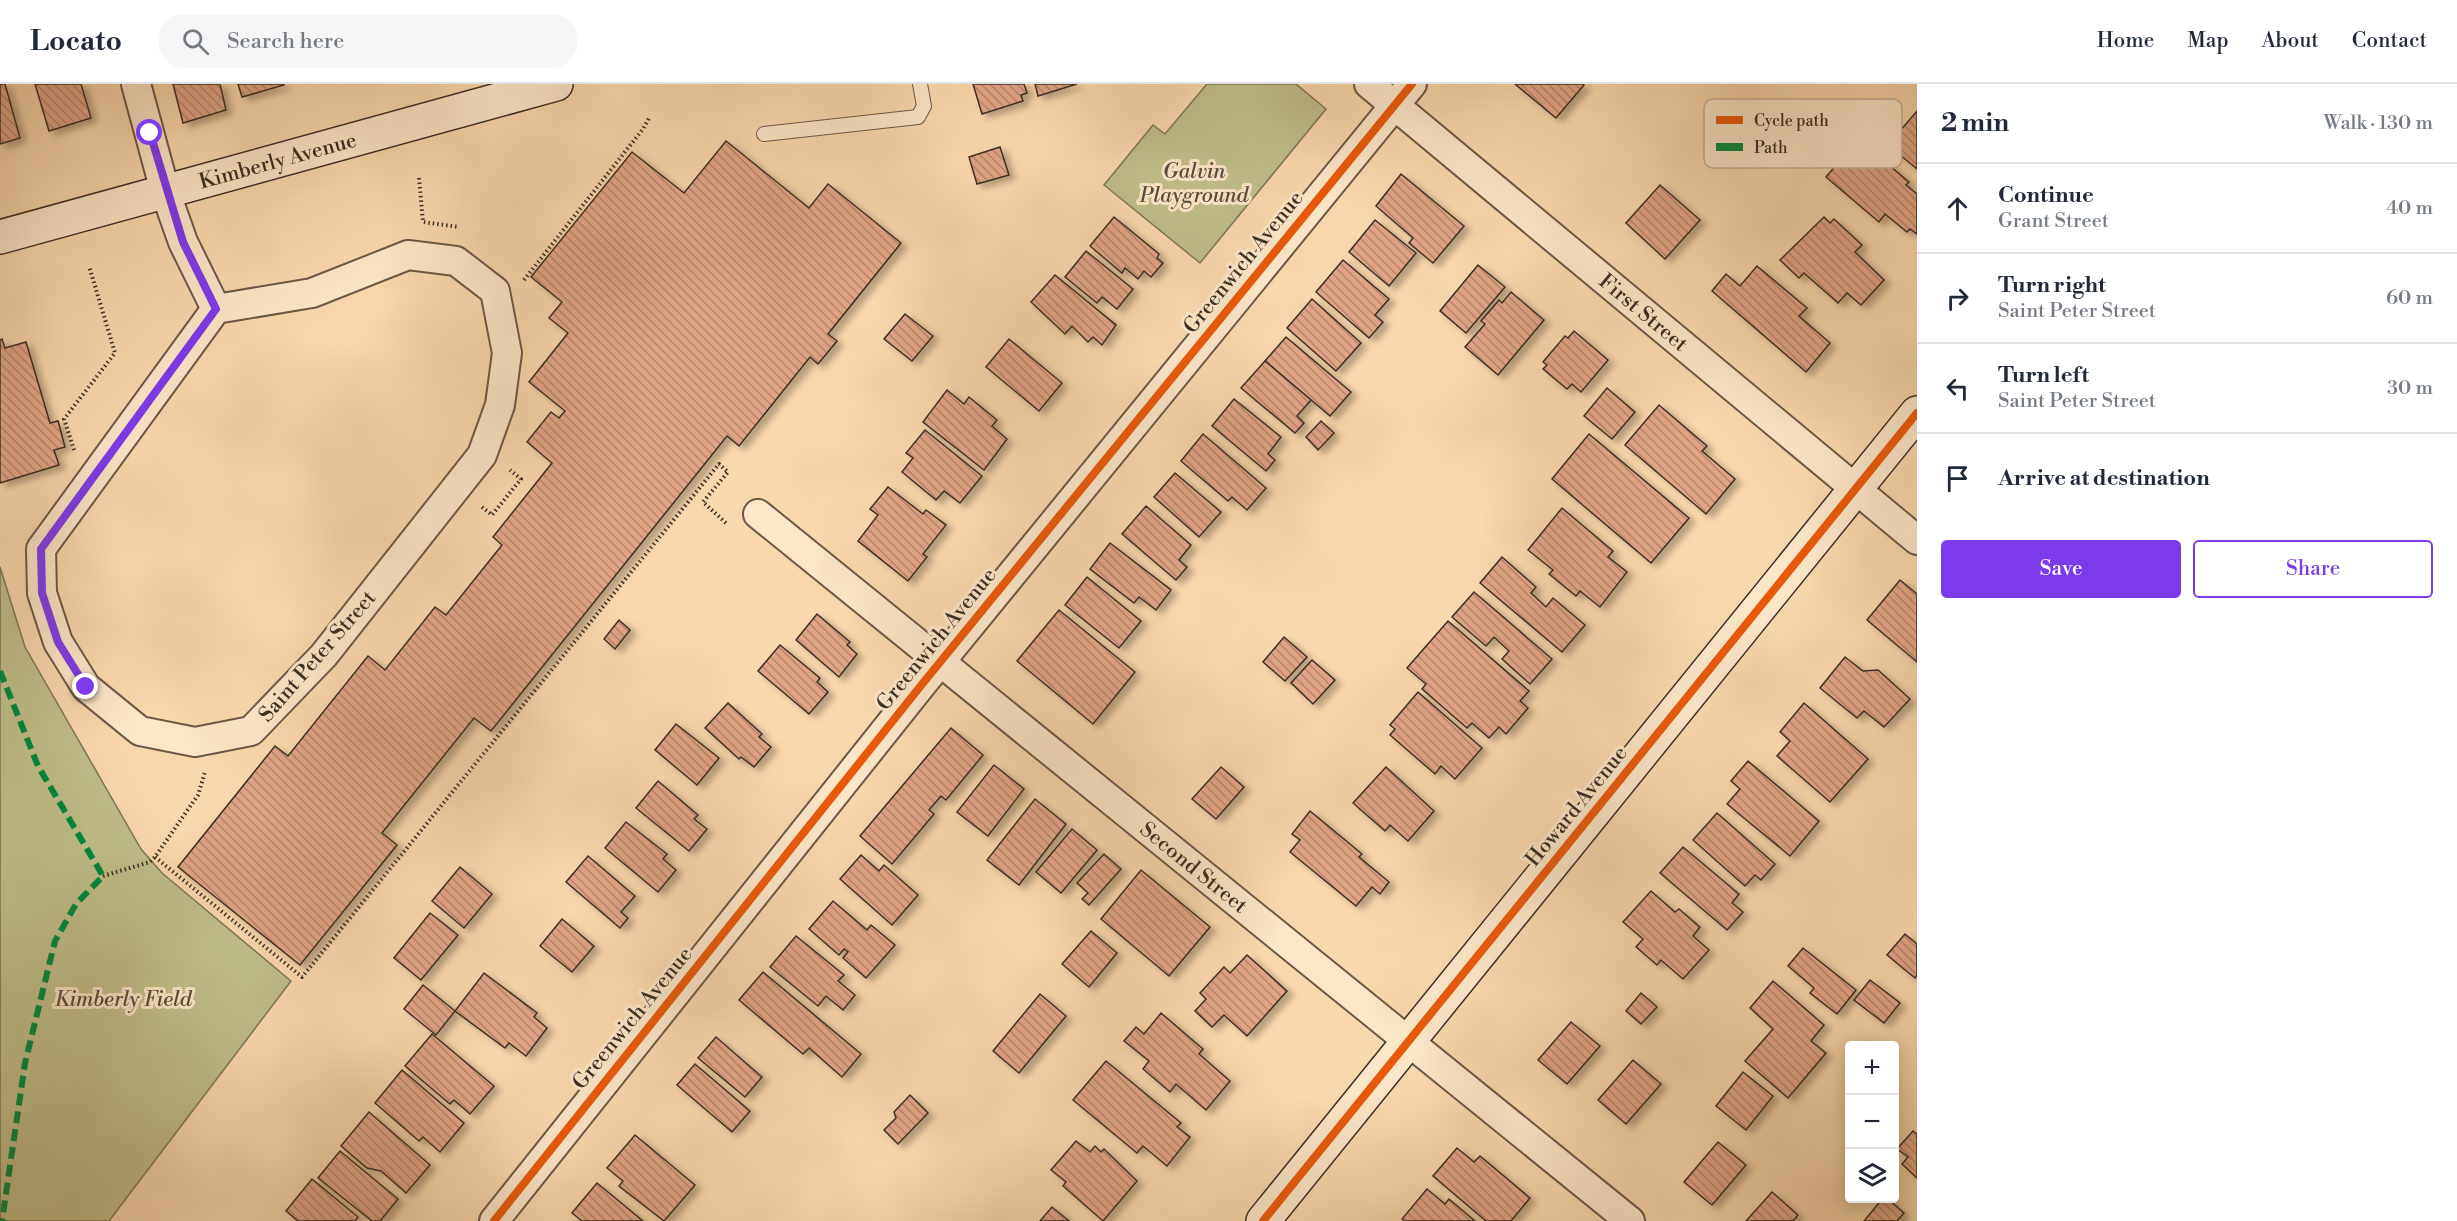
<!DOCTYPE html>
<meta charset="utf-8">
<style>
:root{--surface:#fff;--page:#f6f6f7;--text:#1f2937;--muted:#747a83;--line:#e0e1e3;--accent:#7c3aed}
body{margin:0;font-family:"Libre Bodoni",serif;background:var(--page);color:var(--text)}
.controls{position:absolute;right:18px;bottom:18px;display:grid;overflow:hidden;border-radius:6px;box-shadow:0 3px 15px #0003}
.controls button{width:54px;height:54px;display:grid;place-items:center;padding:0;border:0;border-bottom:2px solid var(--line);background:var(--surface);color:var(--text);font:30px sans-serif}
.stop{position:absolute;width:18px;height:18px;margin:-14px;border:4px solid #7c3aed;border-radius:50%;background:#fff}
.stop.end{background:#7c3aed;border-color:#fff;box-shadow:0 2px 6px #0008}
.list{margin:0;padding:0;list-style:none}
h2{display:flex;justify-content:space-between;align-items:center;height:78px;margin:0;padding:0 24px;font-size:26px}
h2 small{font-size:20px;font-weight:400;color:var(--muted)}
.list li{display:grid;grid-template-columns:39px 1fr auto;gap:18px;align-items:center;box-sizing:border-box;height:90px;padding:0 24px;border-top:2px solid var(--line)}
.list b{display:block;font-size:22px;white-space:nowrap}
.list p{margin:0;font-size:20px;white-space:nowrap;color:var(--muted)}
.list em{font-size:20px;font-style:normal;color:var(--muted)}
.actions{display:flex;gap:12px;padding:18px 24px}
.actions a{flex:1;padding:14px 0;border:2px solid var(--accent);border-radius:6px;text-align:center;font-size:21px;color:var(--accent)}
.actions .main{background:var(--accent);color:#fff}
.icon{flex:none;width:33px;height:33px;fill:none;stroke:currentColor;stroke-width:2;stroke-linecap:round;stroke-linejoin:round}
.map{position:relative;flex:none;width:1917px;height:1137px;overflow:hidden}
header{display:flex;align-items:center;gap:36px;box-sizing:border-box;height:84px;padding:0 30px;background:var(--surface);border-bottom:2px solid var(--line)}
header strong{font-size:28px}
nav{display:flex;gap:33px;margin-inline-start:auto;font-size:21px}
.search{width:420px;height:54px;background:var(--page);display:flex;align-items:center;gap:15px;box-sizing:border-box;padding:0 21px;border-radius:33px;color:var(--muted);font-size:22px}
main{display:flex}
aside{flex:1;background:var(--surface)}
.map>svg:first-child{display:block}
</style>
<header>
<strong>Locato</strong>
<div class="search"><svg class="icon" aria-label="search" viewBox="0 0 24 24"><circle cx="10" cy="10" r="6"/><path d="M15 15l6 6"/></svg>Search here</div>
<nav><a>Home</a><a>Map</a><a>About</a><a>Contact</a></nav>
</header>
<main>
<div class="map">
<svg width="1917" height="1137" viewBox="0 0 1917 1137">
<defs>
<pattern id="building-back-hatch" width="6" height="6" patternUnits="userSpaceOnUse" patternTransform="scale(1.5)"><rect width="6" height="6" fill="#e1a486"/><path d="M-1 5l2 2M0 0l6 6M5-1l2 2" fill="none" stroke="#b7866d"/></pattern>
<filter id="shadow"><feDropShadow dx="6" dy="4" stdDeviation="3" flood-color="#0004"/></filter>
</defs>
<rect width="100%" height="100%" fill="#f9d8ab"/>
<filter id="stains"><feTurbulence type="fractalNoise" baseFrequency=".00333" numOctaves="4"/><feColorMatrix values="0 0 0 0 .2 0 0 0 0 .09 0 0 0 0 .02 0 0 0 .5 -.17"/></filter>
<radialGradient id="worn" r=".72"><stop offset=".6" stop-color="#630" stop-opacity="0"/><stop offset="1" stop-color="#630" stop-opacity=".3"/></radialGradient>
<!-- green -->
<g fill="#bfbe88" stroke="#7c7657" stroke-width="1.5">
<path d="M1207 0H1296L1326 25 1200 179 1104 101 1153 41 1165 50Z"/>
<path d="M0 483 25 563 141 765 162 789 291 897 109 1137H0Z"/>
</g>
<!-- building -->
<g fill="url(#building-back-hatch)" stroke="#3a2f26" stroke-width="1.5" filter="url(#shadow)">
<path d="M0 0H5L20 54 0 60Z"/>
<path d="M35 0H81L91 34 49 47Z"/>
<path d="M173 0H220L226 26 183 39Z"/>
<path d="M238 0H284V1L242 13Z"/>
<path d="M973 0H1024L1027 9 1021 11 1023 17 982 30Z"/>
<path d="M1035 0H1077L1038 12Z"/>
<path d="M1515 0H1583L1584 1 1556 34Z"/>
<path d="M1917 27V85L1888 61Z"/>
<path d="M1858 55 1909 98 1906 101 1917 110V150L1910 145 1907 148 1885 130 1879 138 1826 93Z"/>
<path d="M726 57 809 124 828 100 901 159 828 250 837 257 818 280 810 273 739 362 727 352 491 647 474 634 382 749 397 761 300 881 178 783 275 662 288 672 368 572 385 586 435 523 446 531 502 461 493 453 552 379 527 358 551 328 559 334 565 327 529 298 568 249 549 234 562 218 531 193 632 68 684 109Z"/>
<path d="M1000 63 1009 91 977 100 969 73Z"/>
<path d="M1401 90 1464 142 1433 179 1409 159 1413 154 1376 122Z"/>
<path d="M1660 101 1700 136 1665 175 1626 139Z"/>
<path d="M1114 133 1159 170 1157 174 1163 179 1151 193 1144 187 1138 195 1125 184 1122 189 1090 162Z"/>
<path d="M1824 133 1830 139 1834 135 1862 161 1855 168 1884 196 1861 221 1847 209 1838 219 1804 189 1799 194 1780 176Z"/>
<path d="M1375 136 1416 169 1389 202 1349 168Z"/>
<path d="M1086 167 1133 205 1117 225 1102 213 1097 219 1065 193Z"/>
<path d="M1343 176 1389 215 1375 231 1383 238 1369 254 1316 208Z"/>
<path d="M1478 181 1505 203 1466 249 1440 227Z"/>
<path d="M1757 182 1807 224 1799 232 1830 259 1806 288 1712 207 1726 190 1740 202Z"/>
<path d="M1055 191 1116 241 1102 261 1093 253 1088 258 1072 242 1065 250 1031 218Z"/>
<path d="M1511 208 1544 236 1498 291 1465 263 1485 240 1481 237 1499 216 1502 219Z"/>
<path d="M1312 215 1361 259 1336 287 1287 244Z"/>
<path d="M905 230 933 252 912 277 884 255Z"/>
<path d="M1574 247 1608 276 1581 308 1572 300 1567 305 1543 285 1547 281 1543 278 1565 252 1568 254Z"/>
<path d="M1286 253 1351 308 1330 332 1265 277Z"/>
<path d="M2 255 5 264 26 258 50 339 58 337 65 363 54 366 59 381 0 399V256Z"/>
<path d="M1009 255 1062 299 1039 327 986 283Z"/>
<path d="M1265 277 1311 316 1297 332 1304 339 1295 349 1241 304Z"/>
<path d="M1607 304 1635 328 1612 355 1584 332Z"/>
<path d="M947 306 964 320 969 313 997 336 992 342 1007 355 984 386 923 338Z"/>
<path d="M1234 315 1281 353 1268 370 1275 376 1266 387 1212 342Z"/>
<path d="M1659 321 1707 362 1702 367 1735 395 1706 430 1625 361Z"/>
<path d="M1321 337 1334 349 1318 366 1306 353Z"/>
<path d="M925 346 982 392 960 419 944 407 936 416 902 388 913 374 906 369Z"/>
<path d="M1203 350 1266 404 1247 426 1232 413 1228 417 1181 377Z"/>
<path d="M1589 350 1689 434 1651 479 1552 395Z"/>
<path d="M1175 389 1221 428 1199 453 1154 413Z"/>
<path d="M888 403 923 430 926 426 946 441 923 470 927 473 908 497 858 457 878 431 870 425Z"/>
<path d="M1146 422 1191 461 1179 476 1187 483 1176 496 1122 450Z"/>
<path d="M1562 424 1613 467 1608 473 1627 488 1600 523 1580 507 1576 512 1549 490 1553 486 1528 466Z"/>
<path d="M1110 459 1171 506 1156 526 1139 513 1134 519 1090 485Z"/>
<path d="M1502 473 1536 503 1531 509 1546 523 1553 514 1585 541 1562 568 1480 499Z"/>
<path d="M1087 493 1141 537 1119 564 1065 521Z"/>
<path d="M1900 496 1917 510V578L1867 536Z"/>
<path d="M1474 508 1552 575 1530 600 1502 575 1509 567 1494 553 1486 562 1452 533Z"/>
<path d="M1059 526 1135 588 1093 640 1017 577Z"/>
<path d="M817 530 850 558 847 561 857 570 839 593 796 556Z"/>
<path d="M619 536 630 546 615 565 604 555Z"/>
<path d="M1448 537 1529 607 1520 617 1528 624 1506 650 1499 643 1489 654 1472 639 1467 644 1422 605 1426 600 1407 584Z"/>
<path d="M1284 553 1307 573 1285 597 1263 578Z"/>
<path d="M780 561 820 594 817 598 828 608 809 630 758 587Z"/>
<path d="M1845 573 1863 587 1878 586 1910 615 1884 643 1864 627 1857 634 1820 604Z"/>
<path d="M1312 576 1335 596 1313 620 1291 599Z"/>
<path d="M1418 608 1482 664 1455 695 1441 682 1435 690 1390 651 1395 645 1390 641Z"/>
<path d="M728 619 762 650 759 653 771 663 754 683 741 673 739 675 705 644Z"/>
<path d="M1804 619 1868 675 1830 718 1777 672 1790 657 1780 648Z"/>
<path d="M676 640 719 674 697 701 655 666Z"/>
<path d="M951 644 983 671 946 716 941 712 929 726 934 730 892 780 860 752Z"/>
<path d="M1748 677 1819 737 1790 772 1727 720 1740 705 1731 697Z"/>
<path d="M994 681 1024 705 988 752 957 728Z"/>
<path d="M1221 683 1244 703 1216 735 1192 715Z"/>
<path d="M1386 683 1434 727 1408 757 1390 741 1385 747 1353 719Z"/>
<path d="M658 697 698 731 694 735 707 745 689 767 636 724Z"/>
<path d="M1035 715 1066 740 1019 801 987 776Z"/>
<path d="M1310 727 1362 770 1359 773 1389 798 1380 810 1372 803 1356 822 1290 768 1300 756 1292 750Z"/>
<path d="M1717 729 1775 780 1761 796 1755 791 1745 802 1693 756Z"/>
<path d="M626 738 667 770 663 775 676 786 658 808 605 764Z"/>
<path d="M1072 745 1097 766 1061 809 1036 788Z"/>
<path d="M1683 763 1739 810 1732 819 1743 828 1727 846 1660 789Z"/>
<path d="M1104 770 1121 785 1089 821 1082 815 1088 809 1077 799Z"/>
<path d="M861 771 879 787 884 781 918 811 892 841 840 795Z"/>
<path d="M588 772 635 812 621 828 628 834 620 844 566 798Z"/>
<path d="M460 783 492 810 464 844 432 817Z"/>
<path d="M1141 786 1210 843 1169 892 1101 835Z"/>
<path d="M1651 807 1675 828 1679 825 1700 843 1693 852 1709 866 1683 895 1661 876 1657 881 1636 863 1643 855 1623 838Z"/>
<path d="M833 817 867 846 871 841 895 861 866 894 843 874 848 868 844 865 839 871 809 845Z"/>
<path d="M430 829 458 851 421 896 394 874Z"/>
<path d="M562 835 594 862 572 888 540 862Z"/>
<path d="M1091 847 1117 869 1089 903 1062 880Z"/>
<path d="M1905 850 1917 860V891L1915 894 1887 871Z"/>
<path d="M796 852 844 891 838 897 855 911 843 926 826 912 818 922 770 883Z"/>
<path d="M1803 864 1856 906 1837 930 1810 909 1814 904 1788 882Z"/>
<path d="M1247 871 1287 907 1247 952 1224 931 1212 943 1195 927 1206 915 1200 909 1224 883 1230 889Z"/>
<path d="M763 888 861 970 842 993 809 964 803 970 739 916Z"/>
<path d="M484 889 537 929 534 933 547 944 526 972 509 959 505 964 455 927Z"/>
<path d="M1870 896 1900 919 1884 939 1854 916Z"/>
<path d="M1773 897 1824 941 1811 957 1826 969 1788 1014 1745 977 1773 945 1750 924Z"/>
<path d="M423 901 455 927 436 951 404 925Z"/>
<path d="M1641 909 1657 923 1641 940 1626 927Z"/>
<path d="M1040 910 1066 932 1019 989 993 967Z"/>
<path d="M1161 929 1203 965 1199 970 1230 997 1206 1026 1176 1000 1170 1008 1143 985 1149 977 1124 957 1136 943 1144 950Z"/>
<path d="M1571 938 1600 962 1567 1000 1538 976Z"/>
<path d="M432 950 494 1002 470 1030 454 1016 450 1020 405 982Z"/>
<path d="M716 953 762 993 745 1013 698 974Z"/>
<path d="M1633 976 1661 1000 1626 1040 1598 1016Z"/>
<path d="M1106 977 1181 1039 1177 1043 1190 1053 1167 1082 1143 1062 1137 1069 1073 1016Z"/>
<path d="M695 980 750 1027 732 1048 677 1001Z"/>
<path d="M402 986 464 1039 440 1068 423 1053 419 1057 375 1019Z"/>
<path d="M1743 988 1773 1012 1746 1046 1716 1022Z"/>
<path d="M910 1011 928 1029 898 1060 884 1046 896 1034 894 1028Z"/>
<path d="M369 1028 430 1081 406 1109 381 1087 367 1084 341 1062Z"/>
<path d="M1913 1047 1917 1050V1094L1902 1080 1908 1073 1897 1065Z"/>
<path d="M635 1051 695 1101 664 1137 619 1102 623 1097 607 1084Z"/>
<path d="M1076 1057 1090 1068 1095 1062 1101 1068 1104 1065 1137 1097 1103 1137 1063 1102 1066 1098 1051 1086Z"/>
<path d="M1718 1058 1746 1081 1712 1121 1684 1098Z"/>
<path d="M1457 1064 1474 1078 1480 1072 1530 1114 1511 1137H1486L1433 1092Z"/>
<path d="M340 1067 398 1115 380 1137H372L318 1094Z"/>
<path d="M312 1095 358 1133 355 1137H298L286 1127Z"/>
<path d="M597 1099 643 1137H582L572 1129Z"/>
<path d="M1427 1105 1445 1120 1449 1115 1475 1137H1405L1402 1135Z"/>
<path d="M1772 1108 1798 1131 1793 1137H1746Z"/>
<path d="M1883 1114H1887L1904 1129 1897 1137H1864Z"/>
<path d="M1052 1123 1069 1137H1040Z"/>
</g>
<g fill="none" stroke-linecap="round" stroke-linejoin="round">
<defs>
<path id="lane" d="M764 50 918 33 924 22 920 0"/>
<g id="street">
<path d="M136 0 165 107 183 158 216 225"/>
<path id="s1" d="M1369 0 1917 456"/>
<path d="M408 171 456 177 495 207 507 269 500 321 482 371 324 571 251 647 195 658 140 647 86 603 58 558 42 509 41 465 216 225 312 209Z"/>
<path id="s2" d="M758 430 1630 1137"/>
<path d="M494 1137 923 599 1412 0"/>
</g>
<g id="secondary">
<path id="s3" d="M0 153 556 0"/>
<path d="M1263 1137 1917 329"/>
</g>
</defs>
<!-- lane casing -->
<use href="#lane" stroke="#6a5947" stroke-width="16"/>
<!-- street casing -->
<use href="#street" stroke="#6a5947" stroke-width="32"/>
<!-- secondary casing -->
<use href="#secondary" stroke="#3a2f26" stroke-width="36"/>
<!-- path -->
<g stroke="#3a2f26" stroke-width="4" stroke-dasharray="1.5 3" stroke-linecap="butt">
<path d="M419 94 423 138 459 143"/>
<path d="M524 196 643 45 650 32"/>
<path d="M74 366 64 335 115 269 89 182"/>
<path d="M482 423 492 431 521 395 510 386"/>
<path d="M155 773 302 893 719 380 728 388 703 418 726 439"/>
<path d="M103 792 150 778 155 773 198 711 205 688"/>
</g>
<!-- lane -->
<use href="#lane" stroke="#fbe6c8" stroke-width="14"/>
<!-- street -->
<use href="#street" stroke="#fbe6c8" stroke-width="28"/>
<!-- secondary -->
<use href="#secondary" stroke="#fbe6c8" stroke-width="33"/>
<!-- quiet -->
<path stroke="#00873e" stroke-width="6" stroke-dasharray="12 6" stroke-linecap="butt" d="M0 587 38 682 103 792 76 820 55 857 25 979 2 1137"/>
<defs>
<g id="cycleway">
<path d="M494 1137 923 599 1412 0"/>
<path d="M1263 1137 1917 329"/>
</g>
</defs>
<!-- cycleway casing -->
<use href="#cycleway" stroke="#fbe6c8" stroke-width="11"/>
<!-- cycleway -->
<use href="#cycleway" stroke="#e8590c" stroke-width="8"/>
</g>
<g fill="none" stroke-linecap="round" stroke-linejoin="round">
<!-- route -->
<path stroke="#7c3aed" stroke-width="8" d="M86 603 58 558 42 509 41 465 216 225 183 158 150 49"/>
</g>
<g text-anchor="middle" stroke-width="6" stroke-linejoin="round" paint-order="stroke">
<!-- street labels -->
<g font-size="21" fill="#3a2f26" stroke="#fbe6c8">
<text dy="7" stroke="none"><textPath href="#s3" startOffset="288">Kimberly Avenue</textPath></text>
<text transform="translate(1243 178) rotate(-51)" y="7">Greenwich Avenue</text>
<text dy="7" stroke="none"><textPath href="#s1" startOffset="357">First Street</textPath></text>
<text transform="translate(936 555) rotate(-51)" y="7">Greenwich Avenue</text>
<text transform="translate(317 572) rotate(-49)" y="7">Saint Peter Street</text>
<text transform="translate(1576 722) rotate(-51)" y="7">Howard Avenue</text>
<text dy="7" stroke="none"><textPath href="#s2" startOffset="561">Second Street</textPath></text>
<text transform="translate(632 934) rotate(-51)" y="7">Greenwich Avenue</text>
</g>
<!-- park labels -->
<g font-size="21" font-style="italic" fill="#554c3a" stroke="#fbe6c8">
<text x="1194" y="94">Galvin<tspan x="1194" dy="24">Playground</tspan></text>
<text x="123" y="922">Kimberly Field</text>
</g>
</g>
<!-- legend -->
<rect x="1704" y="15" width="198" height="69" rx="9" fill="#fbe6c8" stroke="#c1af97" stroke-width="1.5"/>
<rect x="1716" y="32" width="27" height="8" fill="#e8590c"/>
<rect x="1716" y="59" width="27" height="8" fill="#00873e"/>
<g font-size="16" fill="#3a2f26">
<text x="1754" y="42">Cycle path</text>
<text x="1754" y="69">Path</text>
</g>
<rect width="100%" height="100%" filter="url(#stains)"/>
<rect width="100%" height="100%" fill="url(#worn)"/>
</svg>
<div class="controls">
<button>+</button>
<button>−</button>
<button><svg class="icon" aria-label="layers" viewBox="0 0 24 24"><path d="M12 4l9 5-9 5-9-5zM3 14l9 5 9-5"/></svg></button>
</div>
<div class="stop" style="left:150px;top:49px"></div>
<div class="stop end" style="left:86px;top:603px"></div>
</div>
<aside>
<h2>2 min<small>Walk · 130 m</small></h2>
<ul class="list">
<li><svg class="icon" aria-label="ahead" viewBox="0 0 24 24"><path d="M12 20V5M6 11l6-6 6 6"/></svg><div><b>Continue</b><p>Grant Street</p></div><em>40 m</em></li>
<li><svg class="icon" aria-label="right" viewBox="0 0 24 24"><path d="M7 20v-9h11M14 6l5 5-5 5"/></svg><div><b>Turn right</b><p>Saint Peter Street</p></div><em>60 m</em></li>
<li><svg class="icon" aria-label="left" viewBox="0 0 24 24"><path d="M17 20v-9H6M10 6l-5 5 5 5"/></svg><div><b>Turn left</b><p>Saint Peter Street</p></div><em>30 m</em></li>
<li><svg class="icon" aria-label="arrive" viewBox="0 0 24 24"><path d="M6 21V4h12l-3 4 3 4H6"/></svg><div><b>Arrive at destination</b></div></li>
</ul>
<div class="actions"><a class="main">Save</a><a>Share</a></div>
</aside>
</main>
